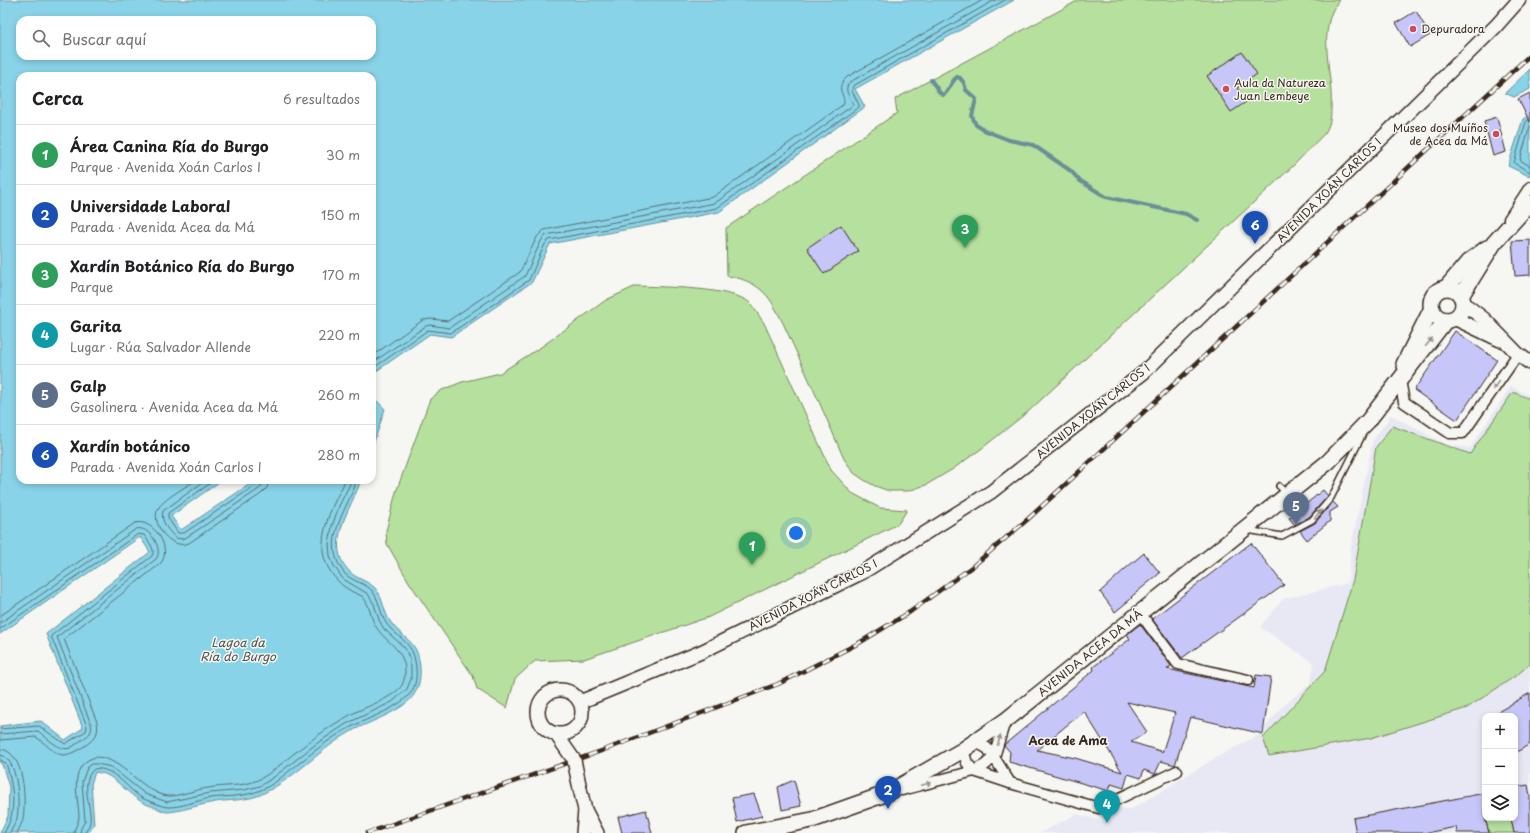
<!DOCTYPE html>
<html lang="es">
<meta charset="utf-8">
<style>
:root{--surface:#fff;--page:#f2f2f2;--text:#202124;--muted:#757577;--line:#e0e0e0;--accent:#d1495b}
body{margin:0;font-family:"Playpen Sans",sans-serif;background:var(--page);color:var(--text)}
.controls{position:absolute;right:12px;bottom:12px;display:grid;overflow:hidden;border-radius:8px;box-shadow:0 2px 6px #0003}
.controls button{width:36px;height:36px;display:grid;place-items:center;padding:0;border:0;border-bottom:1px solid var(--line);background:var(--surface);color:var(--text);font:20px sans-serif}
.you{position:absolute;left:796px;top:533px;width:14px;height:14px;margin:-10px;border:3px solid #fff;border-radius:50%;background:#1a73e8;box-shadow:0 0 0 6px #1a73e833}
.badge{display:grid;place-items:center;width:26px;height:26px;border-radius:50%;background:var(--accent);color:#fff;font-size:13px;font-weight:700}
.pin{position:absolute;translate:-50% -33px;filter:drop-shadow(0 1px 2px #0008)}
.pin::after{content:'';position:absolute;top:21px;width:14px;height:12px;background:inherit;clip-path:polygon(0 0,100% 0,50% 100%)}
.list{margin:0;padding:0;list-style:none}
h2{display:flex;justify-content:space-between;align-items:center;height:52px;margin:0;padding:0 16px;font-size:17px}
h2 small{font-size:13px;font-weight:400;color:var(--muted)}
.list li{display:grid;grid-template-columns:26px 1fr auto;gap:12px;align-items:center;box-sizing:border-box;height:60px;padding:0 16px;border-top:1px solid var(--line)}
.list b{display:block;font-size:15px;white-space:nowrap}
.list p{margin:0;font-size:13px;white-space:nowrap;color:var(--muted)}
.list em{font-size:13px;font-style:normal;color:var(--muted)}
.icon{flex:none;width:22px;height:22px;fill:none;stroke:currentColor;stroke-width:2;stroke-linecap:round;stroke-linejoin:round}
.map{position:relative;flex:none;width:1530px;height:833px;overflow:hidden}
.search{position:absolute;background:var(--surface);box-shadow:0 2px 6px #0003;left:16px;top:16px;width:360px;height:44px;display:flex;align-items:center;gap:10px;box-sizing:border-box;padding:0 14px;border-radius:12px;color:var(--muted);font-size:15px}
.panel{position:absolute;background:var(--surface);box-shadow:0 2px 6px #0003;left:16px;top:72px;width:360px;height:412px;border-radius:12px}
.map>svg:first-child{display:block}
</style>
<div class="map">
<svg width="1530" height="833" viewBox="0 0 1530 833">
<rect width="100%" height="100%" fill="#f6f6f2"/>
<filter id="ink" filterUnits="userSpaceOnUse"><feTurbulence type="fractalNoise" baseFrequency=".025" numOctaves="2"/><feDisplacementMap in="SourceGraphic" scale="8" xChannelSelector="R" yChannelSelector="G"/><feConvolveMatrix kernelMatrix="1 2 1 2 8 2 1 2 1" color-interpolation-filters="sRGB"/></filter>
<g filter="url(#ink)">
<!-- built -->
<path fill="#e8e8f4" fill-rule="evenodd" d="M1511 386 1530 396V833H1040L1076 814 1107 822 1112 808 1132 809 1212 760 1258 735 1282 707 1311 683 1314 663 1260 627 1283 599 1348 583 1351 547 1373 440 1391 415 1445 444 1470 448ZM1485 716H1515V818H1485Z"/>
<!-- green -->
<g fill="#b5e09d" stroke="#78855e">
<path d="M1079 0H1339C1315 31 1334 74 1331 109 1331 119 1330 125 1325 133L1294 165 1029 411 981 449 953 469 926 485 908 491H889L875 486 864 480 854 473 844 459C828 421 811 384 794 347 787 332 780 315 771 301 761 286 745 278 727 276L726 228 897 113 895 99Z"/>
<path d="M636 286C661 287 733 287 750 303 755 309 759 316 764 323L831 470 852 493 880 508 907 510 898 524 709 617 584 659 535 661 515 679 507 708 477 689 473 676 409 582 387 544 386 531 396 492 430 399 442 390 462 382 500 373 541 347 606 300Z"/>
<path d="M1513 392 1530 399V664L1517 675 1467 708 1371 738 1269 756 1263 738 1325 671 1353 580 1376 447 1392 426 1470 454Z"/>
<path d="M1501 818H1511L1514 833H1489L1486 821Z"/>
</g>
<!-- water -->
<g fill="#88d3e8" stroke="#698f97" fill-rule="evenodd">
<path d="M0 0H1014L855 89 865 107 719 212 550 244 532 282 451 337 430 334 372 374V76H20V480H222L171 516 181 530 256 480H361C352 508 323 544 349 571 356 579 367 580 375 588 384 598 383 613 392 624 402 637 417 642 419 660 421 670 421 683 415 693 405 711 370 721 352 731 321 748 295 778 264 793 248 802 227 799 210 803 199 805 177 812 167 812 164 812 159 809 156 808 150 805 143 804 139 800 129 794 117 780 107 775 104 773 99 773 95 772L91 784 94 824 88 833H0L8 816 9 787 2 764 0 763V726L41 721 65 740 83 728 46 634 150 552 140 537 0 634ZM20 20H372V56H20Z"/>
<path d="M1530 69V89L1514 97 1505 93Z"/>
<path d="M1530 115V175L1529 176 1508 166 1523 119Z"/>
<path d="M376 400 385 409 372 448V402Z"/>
</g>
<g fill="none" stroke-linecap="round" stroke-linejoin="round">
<!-- shore -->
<g stroke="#5a6e6f" stroke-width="1">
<path d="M1528 120 1526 122 1514 163 1530 172"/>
<path d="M1530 126 1520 160 1530 166"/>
<path d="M372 356 423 320 431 319 448 321 520 272 537 237 544 230 713 197 844 104C845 93 834 89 847 77L983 0"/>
<path d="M372 363 426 326 430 325 449 328 525 276 541 241 546 235 715 203 852 106 853 104C849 96 843 89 850 82L995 0"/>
<path d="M372 369 428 330 451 333 529 280 545 244 549 240 717 208 859 107V105L852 91 853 86 1005 0"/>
<path d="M196 480C187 486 162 500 158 509 150 523 171 551 189 543L261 494 267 488 269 480"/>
<path d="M206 480 163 511C160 521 169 532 176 538L182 539 187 537 259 489 262 485 263 480"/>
<path d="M215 480 168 513V518L178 533H184L256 485 257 480"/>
<path d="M0 616 135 523C153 518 174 549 160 564L64 639 97 722C98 727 98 731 96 735 92 743 71 756 62 755 53 753 44 742 36 737L0 740"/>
<path d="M0 623 136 529C149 525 164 549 156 559L57 637 91 724C93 732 89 735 83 739 79 742 74 746 70 748 60 752 45 736 38 731L0 734"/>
<path d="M0 629 138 534 144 535C148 541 156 549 152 556L51 636 87 726 86 731 65 744 39 726 0 729"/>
<path d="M0 749C25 750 26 801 23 819 22 824 19 828 17 833"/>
<path d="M0 755C18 756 20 804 17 818 16 823 12 828 10 833"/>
<path d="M0 760 6 763C13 787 18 811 4 833"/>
<path d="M74 833C74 827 79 823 79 817 79 801 69 771 88 760 112 745 142 794 168 796 176 797 198 789 208 788 224 785 243 787 258 780 272 773 284 761 296 752 315 737 334 723 356 712 368 706 395 697 402 685 404 681 405 676 405 672 405 648 385 643 375 625 370 616 370 605 363 597 359 594 354 593 351 591 338 584 328 571 324 557 320 539 327 518 335 501 338 494 343 487 345 480"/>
<path d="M80 833 81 828 85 821 82 782 87 768 92 764H97L111 767 145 794 167 802 210 793 244 790 260 786 274 777 316 744 346 724 392 702 407 689 411 679V668L410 660 405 648 384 629 379 620 374 604 368 594 343 579 334 566 330 556 329 544 332 526 339 506 352 480"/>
<path d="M85 833C86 829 90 826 90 822 92 805 79 783 94 769 114 766 127 789 142 798 146 800 152 802 157 804 160 805 164 807 168 807 182 807 196 801 210 798 227 796 245 797 261 790 271 786 281 778 289 771 309 756 329 738 351 727 368 718 402 707 412 691 417 683 417 671 415 661 413 645 400 638 390 628 380 618 381 603 373 592 367 583 353 582 345 574 319 542 347 511 357 480"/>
</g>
<!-- stream -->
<path stroke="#698f97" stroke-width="4" d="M931 80 940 93 943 95C950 91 950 82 957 77L960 78 964 83 966 90 976 99 972 116 976 125 986 131 1009 140 1033 145 1071 171 1079 180 1106 197 1186 214 1197 220"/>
</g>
<!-- building -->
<g fill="#c6c6f9" stroke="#3b2a1e" fill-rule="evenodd">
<path d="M1416 11 1430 35 1410 47 1396 23Z"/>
<path d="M1242 52 1257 74 1237 88 1246 102 1231 112 1207 76Z"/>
<path d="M1530 93V122L1518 99Z"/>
<path d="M1497 117 1506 152 1493 156 1484 121Z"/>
<path d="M841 225 858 251 824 274 807 248Z"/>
<path d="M1530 240V275L1515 276 1512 241Z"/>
<path d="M1455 331 1497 360 1457 420 1414 390Z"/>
<path d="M1323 490 1328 496 1309 517 1295 525 1289 518Z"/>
<path d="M1333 502 1338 507 1330 512V521L1307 540 1300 531 1315 523Z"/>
<path d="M1251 543 1284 585 1182 658 1152 619Z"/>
<path d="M1144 553 1160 573 1131 597 1132 598 1115 612 1100 592 1125 569Z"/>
<path d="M1140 624 1171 666 1167 669 1254 688 1256 675 1271 677 1263 734 1190 717 1175 765 1161 761 1155 774 1144 770 1141 778 1128 774 1124 788 1111 784 1109 791 1009 762 1010 752 1004 745 1094 670 1093 667 1130 639 1127 634ZM1127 702 1175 713 1162 753 1160 751 1131 742 1147 732ZM1084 711 1122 772 1075 758 1037 750Z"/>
<path d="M1530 693V744L1515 753V716H1491Z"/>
<path d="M794 780 801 806 782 810 778 787Z"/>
<path d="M1528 785 1530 796V833H1514L1511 818H1515V787Z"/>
<path d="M1485 793V818L1489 833H1457L1456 827 1431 832V833H1356L1353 818Z"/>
<path d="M754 794 762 816 737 822 732 798Z"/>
<path d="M646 810 652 833H622L618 817Z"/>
</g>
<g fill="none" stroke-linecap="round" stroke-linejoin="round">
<defs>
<g id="service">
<path d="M1279 486 1287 494"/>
<path d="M1247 530 1282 536 1312 520 1331 498 1362 436"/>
</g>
<g id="minor">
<path d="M1509 219 1530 187"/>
<path d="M1400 380 1404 402 1450 433H1463L1518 354"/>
<path d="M1140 613 1178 664 1248 680"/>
<path d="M1005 721 994 757 1010 783"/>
<path d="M963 750 967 763 974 771 985 765 994 757 987 748 975 742"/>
<path d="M902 790 974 771 1010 783 1099 808 1177 771"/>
</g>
<g id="tertiary">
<path d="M1463 303 1484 319 1518 354 1530 363"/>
<path d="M1454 318 1500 340"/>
<circle cx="560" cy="712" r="22"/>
<path d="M580 702 701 652 863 572 991 492 1143 373 1496 26 1519 0"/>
<path d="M556 734 574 760"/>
<path d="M580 789 585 810 597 833"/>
<path d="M583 833 585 810"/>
</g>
<g id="secondary">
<path d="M1446 288 1468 262 1487 248"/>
<circle cx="1447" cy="304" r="16"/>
<path d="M1461 296 1494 243 1530 203"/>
<path d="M1404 364 1432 308"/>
<path d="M746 833 812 820 888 793 963 750 1005 721 1328 462 1368 421 1446 320"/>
</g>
</defs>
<!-- service casing -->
<use href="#service" stroke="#3b2a1e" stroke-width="8"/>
<!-- minor casing -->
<use href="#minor" stroke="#3b2a1e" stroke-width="13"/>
<!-- tertiary casing -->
<use href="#tertiary" stroke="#3b2a1e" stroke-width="16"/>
<!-- secondary casing -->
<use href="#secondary" stroke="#3b2a1e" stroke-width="18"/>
<!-- service -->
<use href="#service" stroke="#f6f6f2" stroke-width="5"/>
<!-- minor -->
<use href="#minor" stroke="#f6f6f2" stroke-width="10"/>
<!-- tertiary -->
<use href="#tertiary" stroke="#f6f6f2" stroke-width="13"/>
<!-- secondary -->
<use href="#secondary" stroke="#f6f6f2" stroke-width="15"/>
<defs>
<path id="rail" d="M367 833 604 750 778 684 859 643 910 612 973 566 1028 519 1530 55"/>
</defs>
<!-- rail casing -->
<use href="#rail" stroke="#3b2a1e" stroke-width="4.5"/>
<!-- rail -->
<use href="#rail" stroke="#f6f6f2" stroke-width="3" stroke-dasharray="9" stroke-linecap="butt"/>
<defs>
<path id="tertiary-bridge" d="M574 760 580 789"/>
</defs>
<!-- tertiary-bridge casing -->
<use href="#tertiary-bridge" stroke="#3b2a1e" stroke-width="16" stroke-linecap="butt"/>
<!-- tertiary-bridge -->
<use href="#tertiary-bridge" stroke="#f6f6f2" stroke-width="13"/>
</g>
<!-- one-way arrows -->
<defs><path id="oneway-solid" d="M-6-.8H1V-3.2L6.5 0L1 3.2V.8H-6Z"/></defs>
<g fill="#989088">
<use href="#oneway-solid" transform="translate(1429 342) rotate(-52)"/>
<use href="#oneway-solid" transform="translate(1496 385) rotate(124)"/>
<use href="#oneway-solid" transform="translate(1318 514) rotate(-50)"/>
<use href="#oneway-solid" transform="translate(999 740) rotate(-74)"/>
<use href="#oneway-solid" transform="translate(926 784) rotate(-14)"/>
</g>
</g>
<!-- markers -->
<g fill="#d1495b" stroke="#f6f6f2" stroke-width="1.5">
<circle cx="1413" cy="29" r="4"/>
<circle cx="1226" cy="89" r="4"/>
<circle cx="1496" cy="134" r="4"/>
</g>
<g text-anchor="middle" stroke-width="3" stroke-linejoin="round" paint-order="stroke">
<!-- poi labels -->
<g font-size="11" fill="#3b2a1e" stroke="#f6f6f2" text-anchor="start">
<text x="1421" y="33">Depuradora</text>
<text x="1234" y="87">Aula da Natureza<tspan x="1234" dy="13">Juan Lembeye</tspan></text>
<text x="1488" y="132" text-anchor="end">Museo dos Muíños<tspan x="1488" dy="13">de Acea da Má</tspan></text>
</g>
<!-- street labels -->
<g font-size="11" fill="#3b2a1e" stroke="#f6f6f2">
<text transform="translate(1329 190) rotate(-45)" y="4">AVENIDA XOÁN CARLOS I</text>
<text transform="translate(1093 411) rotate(-39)" y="4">AVENIDA XOÁN CARLOS I</text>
<text transform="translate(813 595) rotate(-27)" y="4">AVENIDA XOÁN CARLOS I</text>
<text transform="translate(1090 653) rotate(-39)" y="4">AVENIDA ACEA DA MÁ</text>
</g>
<!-- water labels -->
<g font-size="12" font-style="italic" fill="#4e5450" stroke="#f6f6f2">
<text x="238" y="647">Lagoa da<tspan x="238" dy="14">Ría do Burgo</tspan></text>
</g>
<!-- neighbourhood labels -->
<g font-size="12" font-weight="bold" fill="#3b2a1e" stroke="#f6f6f2">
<text x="1068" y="745">Acea de Ama</text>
</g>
</g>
</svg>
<div class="controls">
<button>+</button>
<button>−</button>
<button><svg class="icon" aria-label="layers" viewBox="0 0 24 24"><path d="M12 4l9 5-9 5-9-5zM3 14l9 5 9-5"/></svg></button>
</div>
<div class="you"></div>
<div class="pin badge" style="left:752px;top:565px;background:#2e9e5b">1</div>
<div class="pin badge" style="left:888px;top:809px;background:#1a4fb4">2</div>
<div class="pin badge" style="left:965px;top:248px;background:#2e9e5b">3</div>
<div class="pin badge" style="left:1107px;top:823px;background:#0f9aa8">4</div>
<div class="pin badge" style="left:1296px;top:525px;background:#5c6f8a">5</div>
<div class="pin badge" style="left:1255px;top:244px;background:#1a4fb4">6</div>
<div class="search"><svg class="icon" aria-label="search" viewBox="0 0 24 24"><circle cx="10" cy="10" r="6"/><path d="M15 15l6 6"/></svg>Buscar aquí</div>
<section class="panel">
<h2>Cerca<small>6 resultados</small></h2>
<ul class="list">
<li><span class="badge" style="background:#2e9e5b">1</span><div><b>Área Canina Ría do Burgo</b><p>Parque · Avenida Xoán Carlos I</p></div><em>30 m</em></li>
<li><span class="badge" style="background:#1a4fb4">2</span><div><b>Universidade Laboral</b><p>Parada · Avenida Acea da Má</p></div><em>150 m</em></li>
<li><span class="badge" style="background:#2e9e5b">3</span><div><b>Xardín Botánico Ría do Burgo</b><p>Parque</p></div><em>170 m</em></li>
<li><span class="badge" style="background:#0f9aa8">4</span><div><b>Garita</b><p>Lugar · Rúa Salvador Allende</p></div><em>220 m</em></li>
<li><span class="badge" style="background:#5c6f8a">5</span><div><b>Galp</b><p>Gasolinera · Avenida Acea da Má</p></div><em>260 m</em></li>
<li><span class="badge" style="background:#1a4fb4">6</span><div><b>Xardín botánico</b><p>Parada · Avenida Xoán Carlos I</p></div><em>280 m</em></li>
</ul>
</section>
</div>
